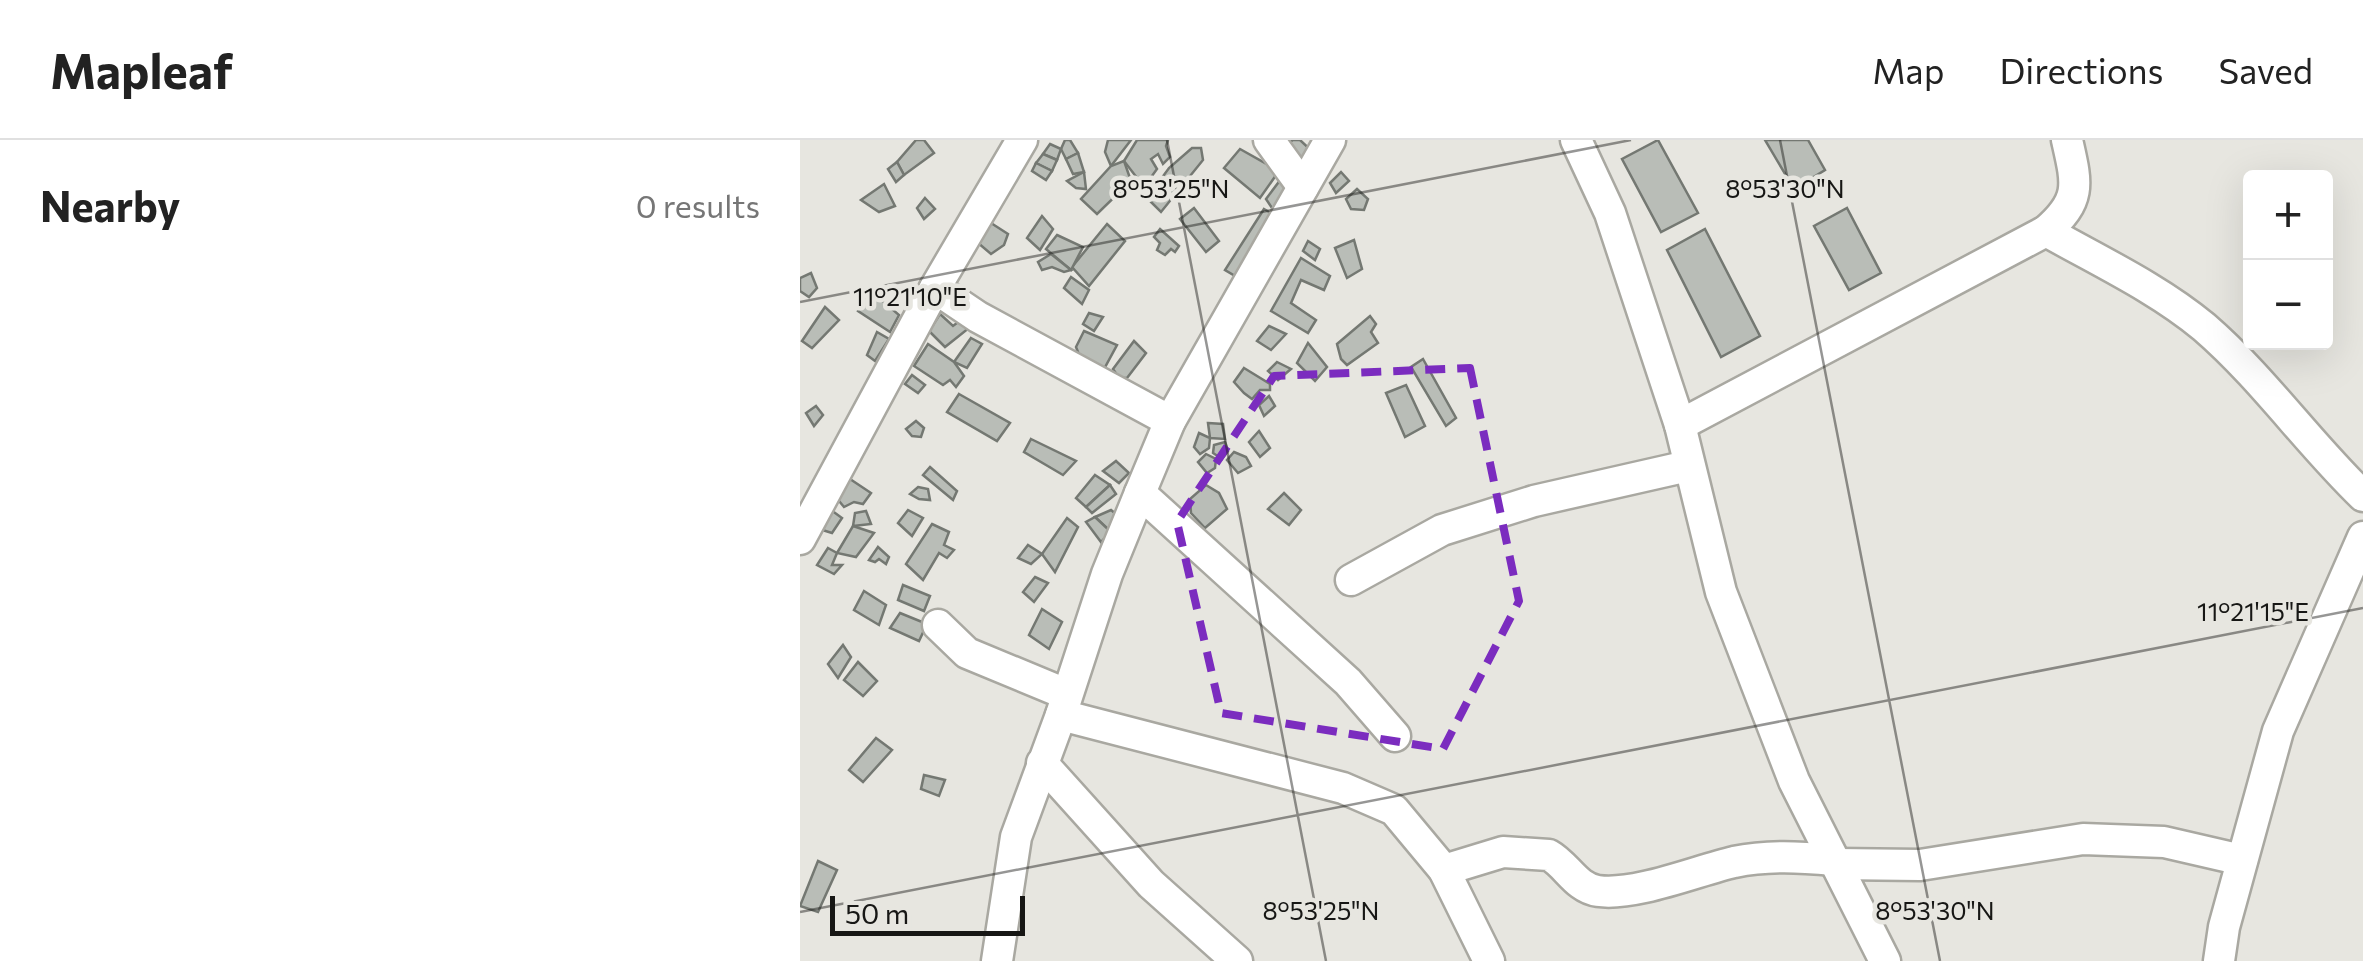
<!DOCTYPE html>
<meta charset="utf-8">
<style>
:root{--surface:#fff;--page:#f2f2f2;--text:#222;--muted:#767676;--line:#e0e0e0}
body{margin:0;font-family:Commissioner,sans-serif;background:var(--page);color:var(--text)}
.controls{position:absolute;right:30px;top:30px;display:grid;overflow:hidden;border-radius:10px;box-shadow:0 10px 40px #0002}
.controls button{width:90px;height:90px;display:grid;place-items:center;padding:0;border:0;border-bottom:2px solid var(--line);background:var(--surface);color:var(--text);font:50px sans-serif}
.scale{position:absolute;left:30px;bottom:25px;width:195px;box-sizing:border-box;padding-left:10px;border:5px solid #171715;border-top:0;font-size:28px;line-height:35px;white-space:nowrap;color:#171715;-webkit-text-stroke:8px #e7e6e0;paint-order:stroke}
.list{margin:0;padding:0;list-style:none}
h2{display:flex;justify-content:space-between;align-items:center;height:130px;margin:0;padding:0 40px;font-size:42px}
h2 small{font-size:32px;font-weight:400;color:var(--muted)}
.map{position:relative;flex:none;width:1563px;height:821px;overflow:hidden}
header{display:flex;align-items:center;gap:60px;box-sizing:border-box;height:140px;padding:0 50px;background:var(--surface);border-bottom:2px solid var(--line)}
header strong{font-size:48px}
nav{display:flex;gap:55px;margin-inline-start:auto;font-size:35px}
main{display:flex}
aside{flex:1;background:var(--surface)}
.map>svg:first-child{display:block}
</style>
<header>
<strong>Mapleaf</strong>
<nav><a>Map</a><a>Directions</a><a>Saved</a></nav>
</header>
<main>
<aside>
<h2>Nearby<small>0 results</small></h2>
<ul class="list">
</ul>
</aside>
<div class="map">
<svg width="1563" height="821" viewBox="0 0 1563 821">
<rect width="100%" height="100%" fill="#e7e6e0"/>
<!-- building -->
<g fill="#b9bdb7" stroke="#747872" stroke-width="2.5">
<path d="M116 0H124L134 13 104 35 97 22Z"/>
<path d="M265 0H270L278 13 266 19 261 9Z"/>
<path d="M308 0H331L311 26 305 12Z"/>
<path d="M337 0H368L366 6 370 17 363 24 358 14 351 19 357 29 344 47 324 21Z"/>
<path d="M493 0H500L515 14 500 31 477 10Z"/>
<path d="M858 0 898 73 861 92 822 19Z"/>
<path d="M965 0H1008L1025 30 994 49Z"/>
<path d="M250 4 261 9 257 20 243 14Z"/>
<path d="M392 8H401L403 20 361 72 347 58 369 28Z"/>
<path d="M440 9 479 31 460 58 424 28Z"/>
<path d="M278 13 284 32 273 34 266 19Z"/>
<path d="M243 14 257 20 252 31 236 23Z"/>
<path d="M324 21 331 41 297 74 281 59 311 26Z"/>
<path d="M97 22 104 35 96 42 88 29Z"/>
<path d="M236 23 252 31 246 40 232 31Z"/>
<path d="M284 32 286 49 276 48 267 41Z"/>
<path d="M541 32 549 41 536 53 530 43Z"/>
<path d="M481 39 493 52 478 77 466 59Z"/>
<path d="M84 44 95 66 79 72 61 60Z"/>
<path d="M557 49 568 59 564 70 551 69 546 59Z"/>
<path d="M125 58 135 69 124 79 117 68Z"/>
<path d="M394 68 419 101 406 112 380 79Z"/>
<path d="M1047 68 1081 133 1049 150 1014 86Z"/>
<path d="M464 69 478 77 442 140 425 130Z"/>
<path d="M242 76 253 89 240 110 227 98Z"/>
<path d="M191 83 208 94 204 105 191 114 177 102Z"/>
<path d="M307 84 325 101 289 146 272 127Z"/>
<path d="M360 89 379 106 375 112 371 109 365 115 357 110 360 103 354 97Z"/>
<path d="M905 89 960 196 921 217 867 110Z"/>
<path d="M257 95 283 107 271 130 246 109Z"/>
<path d="M554 100 562 129 547 138 535 108Z"/>
<path d="M508 101 520 109 515 120 503 111Z"/>
<path d="M251 114 271 130 264 132 252 127 242 130 238 122Z"/>
<path d="M501 118 530 136 524 150 501 140 491 163 516 180 508 193 471 171Z"/>
<path d="M11 133 17 148 9 157 0 151V138Z"/>
<path d="M271 137 289 150 282 164 264 148Z"/>
<path d="M69 149 99 175 90 192 58 171Z"/>
<path d="M25 167 39 180 12 208 2 201Z"/>
<path d="M289 173 303 177 294 191 283 184Z"/>
<path d="M140 174 153 186 161 180 169 188 145 207 129 191Z"/>
<path d="M570 176 576 184 571 192 578 203 547 225 541 219 537 204Z"/>
<path d="M469 186 486 194 471 210 457 201Z"/>
<path d="M284 191 317 205 304 229 280 217 276 207Z"/>
<path d="M77 192 89 199 75 221 67 215Z"/>
<path d="M171 198 182 204 167 228 154 222Z"/>
<path d="M334 201 346 213 327 238H319L313 229Z"/>
<path d="M508 203 527 227 515 241 497 223Z"/>
<path d="M128 204 154 222 164 236 156 247 150 240 143 245 114 226Z"/>
<path d="M623 219 656 278 646 286 611 227Z"/>
<path d="M477 222 491 229 478 240 468 231Z"/>
<path d="M444 228 470 244V250H460L452 259 444 253 434 242Z"/>
<path d="M112 235 125 245 118 253 105 244Z"/>
<path d="M606 245 625 286 605 297 586 253Z"/>
<path d="M159 254 210 283 197 301 147 272Z"/>
<path d="M469 256 475 266 464 276 459 265Z"/>
<path d="M16 266 23 275 14 286 6 273Z"/>
<path d="M116 281 124 288 121 297 112 296 106 289Z"/>
<path d="M408 283 423 284 425 299 410 298Z"/>
<path d="M459 291 470 308 460 317 449 302Z"/>
<path d="M399 293 410 298 409 308 400 314 394 307Z"/>
<path d="M231 299 276 321 263 335 224 312Z"/>
<path d="M425 302 428 311 422 319 413 313 414 305Z"/>
<path d="M434 312 446 317 451 326 438 333 427 320Z"/>
<path d="M406 314 416 319 415 328 407 333 398 322Z"/>
<path d="M316 321 329 333 319 343 303 331Z"/>
<path d="M130 327 157 351 153 360 123 335Z"/>
<path d="M295 335 310 345 286 367 276 358Z"/>
<path d="M50 339 71 353 63 364 54 362 44 367 35 356Z"/>
<path d="M310 345 316 354 292 373 286 367Z"/>
<path d="M406 345 419 353 427 369 405 388 391 373 390 359Z"/>
<path d="M118 347 128 349 130 360 119 359 110 354Z"/>
<path d="M484 353 501 370 489 385 468 369Z"/>
<path d="M31 370 42 378 32 393 16 388Z"/>
<path d="M108 370 123 378 112 396 98 383Z"/>
<path d="M311 370 322 379 311 392 295 377Z"/>
<path d="M66 371 71 384 53 386 55 373Z"/>
<path d="M295 377 311 392 301 402 286 382Z"/>
<path d="M267 378 278 387 255 432 242 414Z"/>
<path d="M132 384 149 392 144 405 154 410 147 418 139 413 123 440 106 424Z"/>
<path d="M53 386 74 393 56 417 37 413Z"/>
<path d="M228 405 242 414 231 424 218 418Z"/>
<path d="M78 407 89 417 86 424 79 419 75 422 69 420Z"/>
<path d="M28 408 37 413 32 425H42L34 434 17 425Z"/>
<path d="M235 437 248 443 234 462 223 452Z"/>
<path d="M103 445 130 456 124 471 98 460Z"/>
<path d="M64 451 86 465 79 485 54 470Z"/>
<path d="M242 469 262 482 249 509 229 495Z"/>
<path d="M100 473 127 484 119 501 90 488Z"/>
<path d="M43 505 51 517 38 538 28 524Z"/>
<path d="M58 522 77 541 63 556 44 540Z"/>
<path d="M76 598 92 610 63 642 49 630Z"/>
<path d="M124 635 145 640 139 656 121 649Z"/>
<path d="M18 721 37 730 18 772 0 766Z"/>
</g>
<g fill="none" stroke-linecap="round" stroke-linejoin="round">
<defs>
<g id="minor">
<path d="M469 0 503 47"/>
<path d="M776 0 810 73 880 285 921 452 994 641 1085 821"/>
<path d="M1246 91C1299 121 1357 148 1404 187 1463 238 1507 302 1563 356"/>
<path d="M135 148 178 177 370 281"/>
<path d="M880 285 1246 91C1282 60 1277 44 1267 0"/>
<path d="M340 353 548 542 595 596"/>
<path d="M0 399 135 148 222 0"/>
<path d="M551 440 642 390 734 361 888 326"/>
<path d="M138 485 167 513 266 554"/>
<path d="M261 575 543 648 594 670 644 730 689 821"/>
<path d="M242 623 351 744 437 821"/>
<path d="M1036 724 1120 725 1283 699 1364 702 1442 720"/>
<path d="M644 730 703 712 749 715C767 725 776 748 798 751 836 756 896 731 934 722 968 715 1000 717 1034 720"/>
<path d="M197 821 216 697 261 575 307 434 340 353 370 281 530 0"/>
<path d="M1419 821 1424 787 1478 591 1563 397"/>
</g>
</defs>
<!-- minor casing -->
<use href="#minor" stroke="#a9a8a1" stroke-width="35"/>
<!-- minor -->
<use href="#minor" stroke="#fff" stroke-width="30"/>
</g>
<!-- marked area -->
<path fill="none" stroke="#7b2cbf" stroke-width="8" stroke-dasharray="20 12" stroke-linejoin="round" d="M670 228 719 461 643 609 421 573 377 382 474 236Z"/>
<!-- ticks -->
<path fill="none" stroke="#171715" stroke-width="2.5" stroke-opacity="0.45" d="M367 0 526 821M980 0 1140 821M0 162 831 0M0 772 1563 468"/>
<g font-size="25" text-anchor="middle" fill="#171715" stroke="#e7e6e0" stroke-width="9" stroke-linejoin="round" paint-order="stroke">
<text x="371" y="58">8°53'25"N</text>
<text x="985" y="58">8°53'30"N</text>
<text x="110" y="166">11°21'10"E</text>
<text x="1453" y="481">11°21'15"E</text>
<text x="521" y="780">8°53'25"N</text>
<text x="1135" y="780">8°53'30"N</text>
</g>
</svg>
<div class="controls">
<button>+</button>
<button>−</button>
</div>
<div class="scale">50 m</div>
</div>
</main>
